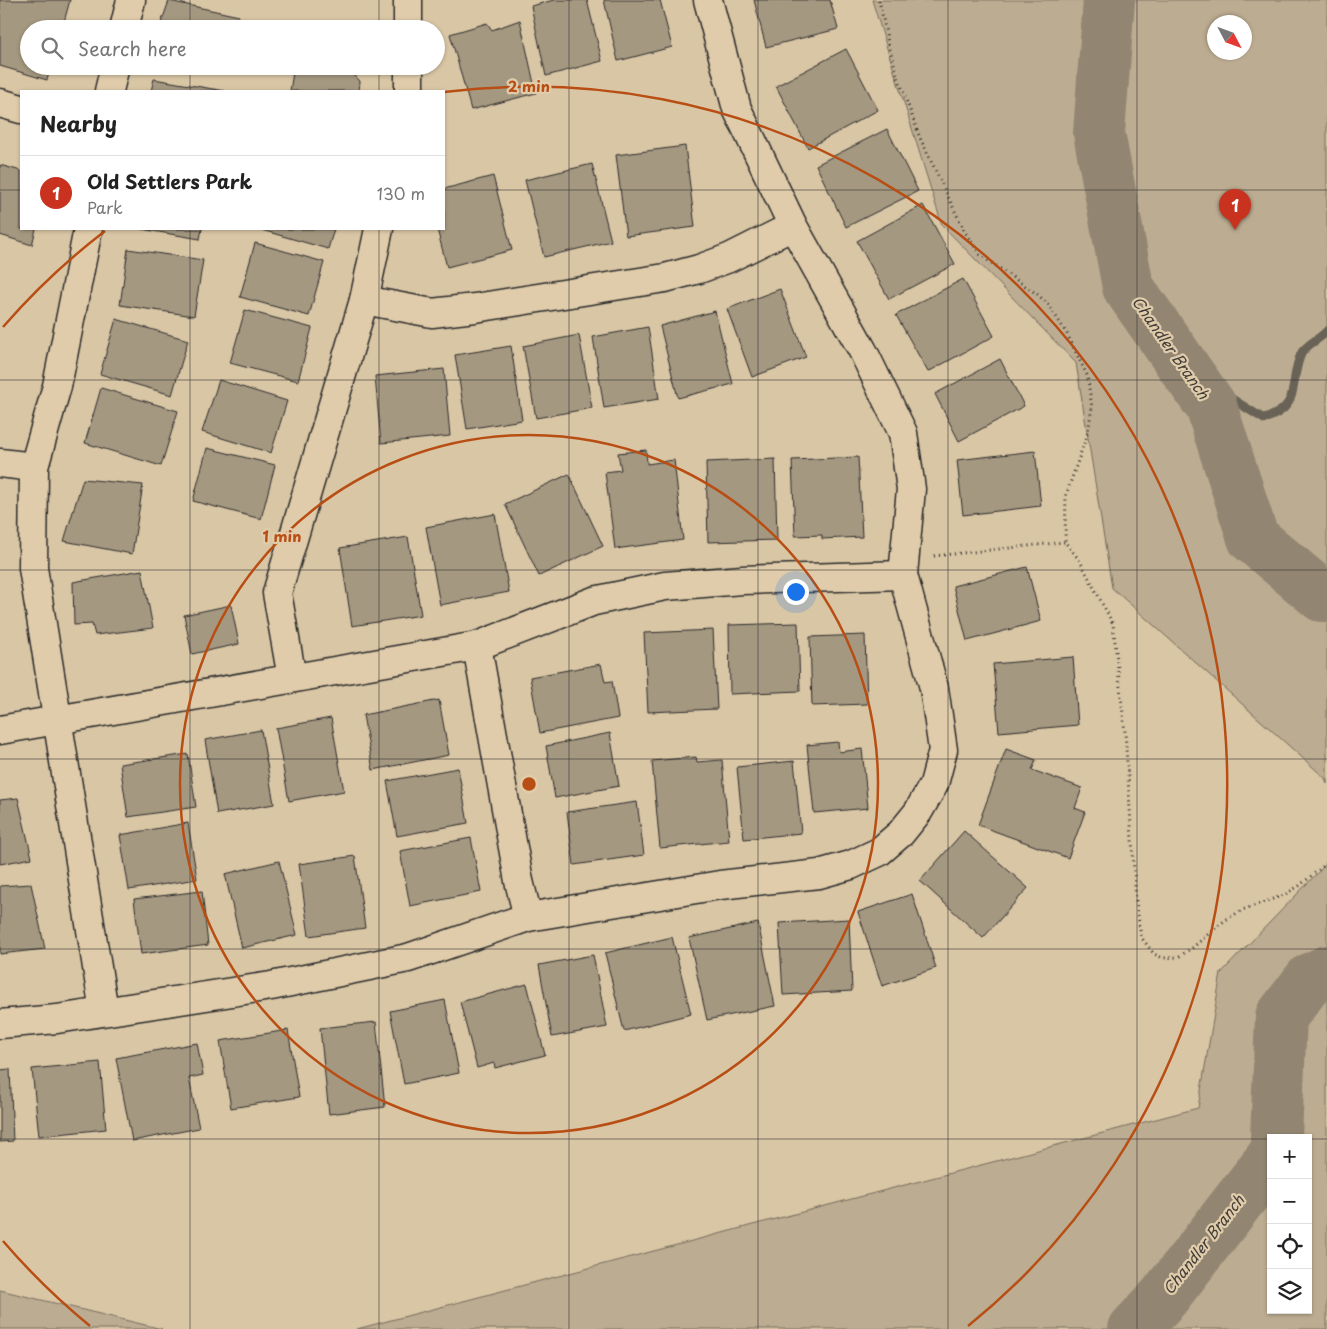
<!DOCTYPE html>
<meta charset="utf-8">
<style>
:root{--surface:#fff;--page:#f6f6f6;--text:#222;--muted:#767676;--line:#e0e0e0;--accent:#c8321e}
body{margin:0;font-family:"Playpen Sans",sans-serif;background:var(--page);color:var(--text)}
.controls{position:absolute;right:15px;bottom:15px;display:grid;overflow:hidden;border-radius:0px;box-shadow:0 1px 4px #0004}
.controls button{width:45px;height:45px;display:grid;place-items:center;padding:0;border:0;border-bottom:1px solid var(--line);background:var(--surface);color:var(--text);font:25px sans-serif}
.compass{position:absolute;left:1207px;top:15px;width:45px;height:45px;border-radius:50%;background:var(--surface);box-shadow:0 1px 4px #0004;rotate:131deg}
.you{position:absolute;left:795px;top:591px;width:18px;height:18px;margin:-12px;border:4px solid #fff;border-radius:50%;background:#1a73e8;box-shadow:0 0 0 8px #1a73e833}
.badge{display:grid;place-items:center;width:32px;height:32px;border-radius:50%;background:var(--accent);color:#fff;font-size:16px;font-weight:700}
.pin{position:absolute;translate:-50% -41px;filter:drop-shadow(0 1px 2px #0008)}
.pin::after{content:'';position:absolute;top:26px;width:18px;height:15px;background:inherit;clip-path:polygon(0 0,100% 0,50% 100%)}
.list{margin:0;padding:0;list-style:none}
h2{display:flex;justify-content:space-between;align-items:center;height:65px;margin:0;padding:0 20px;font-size:21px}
h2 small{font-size:16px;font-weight:400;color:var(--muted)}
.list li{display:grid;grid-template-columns:32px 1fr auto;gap:15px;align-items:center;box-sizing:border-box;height:75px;padding:0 20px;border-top:1px solid var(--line)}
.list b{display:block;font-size:19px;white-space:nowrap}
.list p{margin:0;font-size:16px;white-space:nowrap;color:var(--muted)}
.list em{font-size:16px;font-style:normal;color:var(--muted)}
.icon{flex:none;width:28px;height:28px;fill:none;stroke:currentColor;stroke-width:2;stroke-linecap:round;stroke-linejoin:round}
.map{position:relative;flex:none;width:1327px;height:1329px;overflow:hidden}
.search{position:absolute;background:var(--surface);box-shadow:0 1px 4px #0004;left:20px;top:20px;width:425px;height:55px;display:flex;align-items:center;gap:12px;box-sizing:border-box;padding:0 18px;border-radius:28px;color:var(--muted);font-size:19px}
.panel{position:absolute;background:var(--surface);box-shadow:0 1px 4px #0004;left:20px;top:90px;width:425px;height:140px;border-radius:0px}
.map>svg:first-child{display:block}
</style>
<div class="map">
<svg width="1327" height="1329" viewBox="0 0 1327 1329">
<rect width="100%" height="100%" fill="#d9c6a5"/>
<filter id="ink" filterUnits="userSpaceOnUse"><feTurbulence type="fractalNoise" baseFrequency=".02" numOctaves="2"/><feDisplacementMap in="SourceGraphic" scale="10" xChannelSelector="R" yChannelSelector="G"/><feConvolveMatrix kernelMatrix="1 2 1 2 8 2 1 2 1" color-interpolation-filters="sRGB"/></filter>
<g filter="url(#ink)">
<!-- green -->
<g fill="#bcac91" stroke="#746c5e" fill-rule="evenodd">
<path d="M872 0H1327V784L1325 778 1112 588 1076 363 942 225ZM1244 22V52H1214V22Z"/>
<path d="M1327 863V1329H357L1198 1108 1221 973ZM1271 1138H1308V1310H1271Z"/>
<path d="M0 1290 162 1329H0Z"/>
</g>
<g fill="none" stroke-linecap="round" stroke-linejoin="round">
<!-- stream -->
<path stroke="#696256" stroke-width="9" d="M1194 384 1205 382 1264 419C1303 406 1288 384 1301 354 1305 345 1320 339 1327 331"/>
<!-- river -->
<g stroke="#928673" stroke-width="52">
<path d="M1109 0 1099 133 1128 287 1211 406 1253 538 1322 596H1327"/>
<path d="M1276 1138 1281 1017 1310 979 1327 971"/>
<path d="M1134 1329 1164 1297 1271 1159"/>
</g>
</g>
<!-- building -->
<g fill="#a59881" stroke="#2b2b2b">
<path d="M0 0H70L62 29H29V66H51L47 80 0 66Z"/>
<path d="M554 0H587L602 61 546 76 531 6Z"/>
<path d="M604 0H660L672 47 618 61Z"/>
<path d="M754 0H830L838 29 766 47Z"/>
<path d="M169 1 239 16 235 29H159Z"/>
<path d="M520 20 536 93 471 110 450 34 487 23 492 30Z"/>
<path d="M846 49 878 110 808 148 776 86Z"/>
<path d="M197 66H223L221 72Z"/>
<path d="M294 66H357L355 76 360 81 359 91H290Z"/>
<path d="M154 79 225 91H151Z"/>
<path d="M887 129 918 191 846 227 816 165Z"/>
<path d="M685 146 695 227 626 236 616 155Z"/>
<path d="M592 164 611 241 544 257 525 180Z"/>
<path d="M0 165 21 171V229H36L32 245 0 235Z"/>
<path d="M493 176 512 250 447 267 437 229H444V189Z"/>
<path d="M923 205 955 264 889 299 857 241Z"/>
<path d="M141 229H202L200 239Z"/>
<path d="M258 229H334L328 249Z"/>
<path d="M255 243 324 262 309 316 240 297Z"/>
<path d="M128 249 203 260 194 316 120 305Z"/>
<path d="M963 279 994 336 928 372 896 315Z"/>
<path d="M780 289 806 357 752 377 727 309Z"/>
<path d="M245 310 312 328 298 381 230 363Z"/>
<path d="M715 311 733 384 678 398 660 326Z"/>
<path d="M116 319 188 340 172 395 100 374Z"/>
<path d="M648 327 659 399 604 408 593 337Z"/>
<path d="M579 335 592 408 536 418 523 346Z"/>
<path d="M511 346 522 420 467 429 455 355Z"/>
<path d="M1000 359 1024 406 959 441 935 394Z"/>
<path d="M444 369 450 436 381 443 375 376Z"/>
<path d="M219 380 287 401 271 453 202 432Z"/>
<path d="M101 388 178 411 161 466 85 443Z"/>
<path d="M207 448 275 465 261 519 193 501Z"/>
<path d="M646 450 647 464 674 460 683 540 615 549 605 472 621 470 618 453Z"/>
<path d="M1035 451 1041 506 963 515 957 460Z"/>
<path d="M858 457 862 537 822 539V535L795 536 792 460Z"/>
<path d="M775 459 777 540 708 542 706 462Z"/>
<path d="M569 474 603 546 539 576 505 504Z"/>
<path d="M83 479 143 485 132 554 64 541Z"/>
<path d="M495 514 509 592 440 605 426 527Z"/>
<path d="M408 537 421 615 352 626 340 548Z"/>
<path d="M1027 567 1041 621 967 641 953 586Z"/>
<path d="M142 570 153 628 95 635 92 624 74 625 73 582Z"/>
<path d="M231 605 239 644 192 654 184 615Z"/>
<path d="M798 623 800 691 730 694 729 625Z"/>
<path d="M713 630 717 709 648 712 644 633Z"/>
<path d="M865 635 867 704 812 706 810 637Z"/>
<path d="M1073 657 1078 725 999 732 993 664Z"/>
<path d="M601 664 605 682 612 681 618 718 540 733 530 677Z"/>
<path d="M439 700 449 755 373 770 363 715Z"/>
<path d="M331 718 344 791 289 801 276 728Z"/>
<path d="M261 730 274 804 217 814 205 740Z"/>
<path d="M610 733 619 786 555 798 546 746Z"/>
<path d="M838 742 839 752 862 749 868 808 814 813 807 745Z"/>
<path d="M1006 749 1036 760 1032 770 1082 788 1075 808 1085 812 1068 858 978 825Z"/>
<path d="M188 754 196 807 128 817 120 764Z"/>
<path d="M696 757 697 762 722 760 729 841 660 848 652 761Z"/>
<path d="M794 761 801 833 744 839 737 767Z"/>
<path d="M458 768 468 823 397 836 387 781Z"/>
<path d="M18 798 32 858 0 864V800Z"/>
<path d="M637 802 644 855 574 865 567 812Z"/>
<path d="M188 823 197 879 129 890 120 835Z"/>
<path d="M964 831 1028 888 983 938 920 881Z"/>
<path d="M471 838 481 892 410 906 400 851Z"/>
<path d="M355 856 365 928 309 936 299 864Z"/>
<path d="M279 861 297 935 242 948 225 874Z"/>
<path d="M31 884 45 949 0 954V886Z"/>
<path d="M202 891 208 945 141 954 134 899Z"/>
<path d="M912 894 936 968 882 986 858 912Z"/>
<path d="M849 919 852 991 783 995 779 923Z"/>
<path d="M758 923 775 1006 707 1020 689 938Z"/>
<path d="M672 937 691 1014 624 1031 605 953Z"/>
<path d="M593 955 607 1027 552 1037 539 965Z"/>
<path d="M527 984 545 1055 495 1068 494 1063 477 1068 460 1002Z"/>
<path d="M445 1000 459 1073 404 1084 390 1011Z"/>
<path d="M376 1022 385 1107 329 1114 320 1028Z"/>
<path d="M288 1030 299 1097 231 1108 220 1041Z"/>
<path d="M197 1043 203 1075 189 1078 199 1128 132 1141 116 1058Z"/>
<path d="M100 1062 106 1129 39 1136 32 1069Z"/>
<path d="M10 1069 13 1141 0 1142V1070Z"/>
</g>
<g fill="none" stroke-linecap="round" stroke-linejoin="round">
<defs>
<g id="minor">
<path d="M408 0V29"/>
<path d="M124 29 131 0"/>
<path d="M409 66V91"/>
<path d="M109 91 115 66"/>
<path d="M0 103 21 109"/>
<path d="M88 229 57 386 34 467 33 568 104 1011"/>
<path d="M364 300 432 313 475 308 665 278 699 269 729 258 793 226"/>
<path d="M0 463 34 467"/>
<path d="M477 646 519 881 528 917"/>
<path d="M292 678 277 593 364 300 379 229"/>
<path d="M0 730 477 646 594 601 665 586 742 580 903 575"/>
<path d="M0 1024 57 1019 271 986 408 958 528 917 720 885 819 874 851 865 879 852 901 833 918 812 934 784 943 750 934 688 903 575 911 489 903 433 863 351 793 226 737 109 708 0"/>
</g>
</defs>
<!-- minor casing -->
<use href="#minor" stroke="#2b2b2b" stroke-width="31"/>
<!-- path -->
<g stroke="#2b2b2b" stroke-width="3" stroke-dasharray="1 4" stroke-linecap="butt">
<path d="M879 0 889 47 898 77 920 138 965 232 980 255 1037 294 1049 305 1067 334 1087 375 1092 407 1088 432 1066 495 1065 542 1080 561 1113 624 1125 732 1136 901 1141 937 1154 954 1163 958 1178 957 1192 948 1224 921 1242 910 1284 895 1299 886 1327 863"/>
<path d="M934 556 1065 542"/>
</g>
<!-- minor -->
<use href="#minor" stroke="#e0ccaa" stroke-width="28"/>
</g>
</g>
<!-- grid -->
<path fill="none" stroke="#2b2b2b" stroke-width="1" stroke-opacity="0.55" d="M190 0V29M379 0V29M569 0V1329M758 0V1329M948 0V1329M1137 0V1329M190 66V91M379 66V91M0 190H21M444 190H1327M190 229V1329M379 229V1329M0 380H1327M0 570H1327M0 759H1327M0 949H1327M0 1139H1271M1308 1139H1327"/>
<!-- distance rings -->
<g fill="none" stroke="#b94e14" stroke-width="2.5">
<circle cx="529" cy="784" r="349"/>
<path d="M90 1326A697 697 0 0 1 3 1241M3 327A697 697 0 0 1 105 231M444 92A697 697 0 0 1 968 1326"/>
</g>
<g text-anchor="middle" stroke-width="4.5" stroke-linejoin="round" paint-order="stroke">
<!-- water labels -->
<g font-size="15" font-style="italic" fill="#403d39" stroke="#e0ccaa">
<text transform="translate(1170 348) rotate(55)" y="5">Chandler Branch</text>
<text transform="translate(1204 1245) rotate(-52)" y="5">Chandler Branch</text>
</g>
</g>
<circle cx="529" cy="784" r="8" fill="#b94e14" stroke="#e0ccaa" stroke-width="2.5"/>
<g font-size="15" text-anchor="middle" font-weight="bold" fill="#b94e14" stroke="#e0ccaa" stroke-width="4.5" stroke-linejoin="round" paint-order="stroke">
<text x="529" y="92">2 min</text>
<text x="282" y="542">1 min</text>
</g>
</svg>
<div class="controls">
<button>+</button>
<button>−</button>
<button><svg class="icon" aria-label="locate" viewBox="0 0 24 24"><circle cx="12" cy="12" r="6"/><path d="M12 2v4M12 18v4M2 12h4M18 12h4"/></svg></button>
<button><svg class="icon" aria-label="layers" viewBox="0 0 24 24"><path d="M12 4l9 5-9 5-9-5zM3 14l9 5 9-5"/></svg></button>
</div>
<svg class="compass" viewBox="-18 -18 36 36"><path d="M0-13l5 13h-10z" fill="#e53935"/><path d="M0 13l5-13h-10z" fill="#767676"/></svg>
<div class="you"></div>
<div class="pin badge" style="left:1235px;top:230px">1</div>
<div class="search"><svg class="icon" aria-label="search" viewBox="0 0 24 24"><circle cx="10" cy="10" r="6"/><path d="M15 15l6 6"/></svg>Search here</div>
<section class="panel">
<h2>Nearby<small></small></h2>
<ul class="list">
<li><span class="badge">1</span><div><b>Old Settlers Park</b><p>Park</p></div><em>130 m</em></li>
</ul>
</section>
</div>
